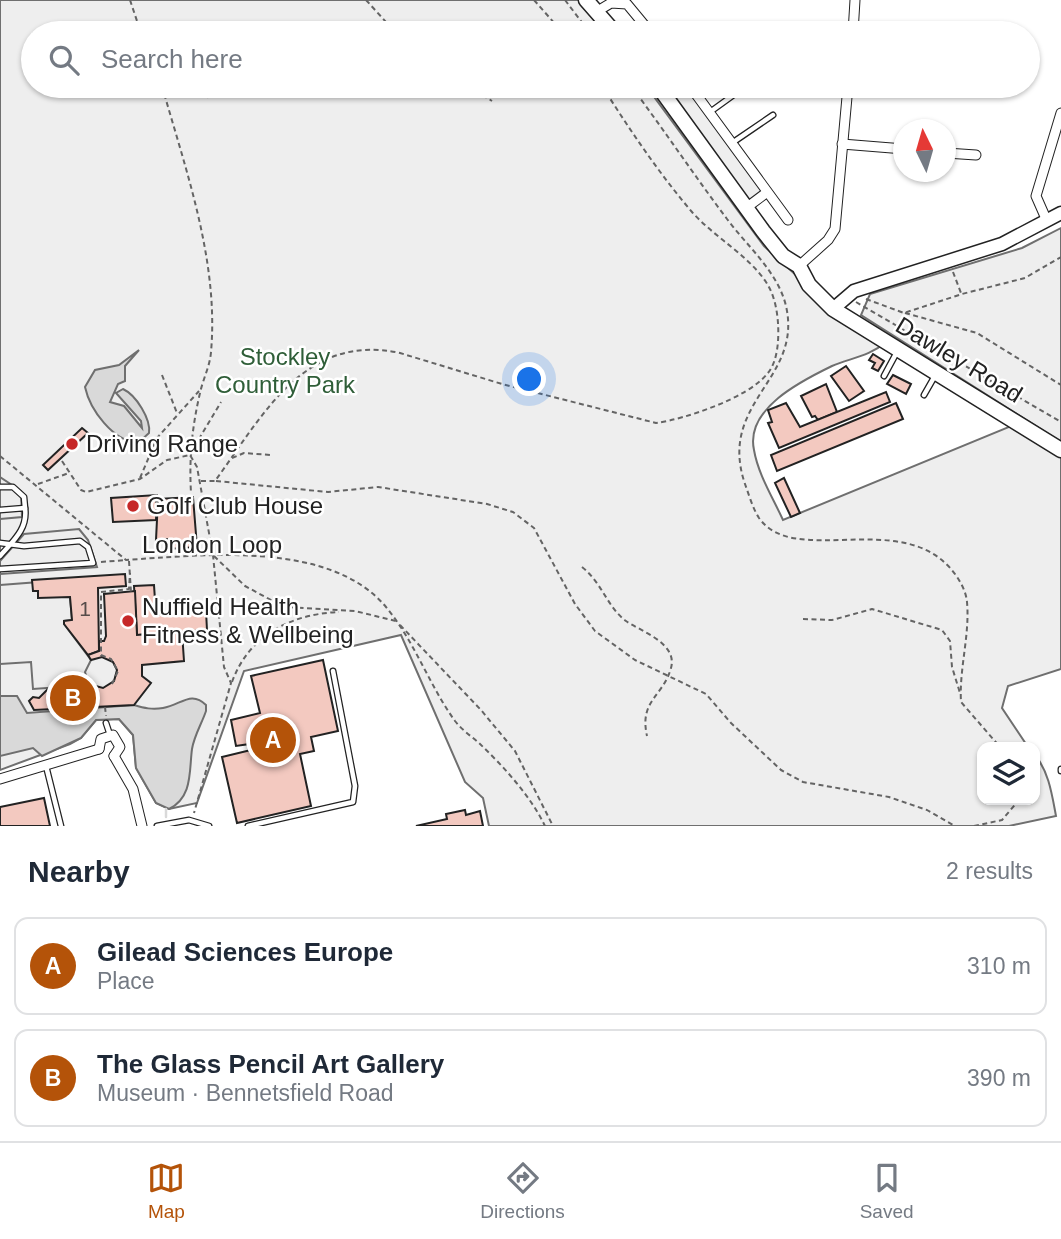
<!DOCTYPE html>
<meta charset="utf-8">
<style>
:root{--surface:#fff;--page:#f2f2f3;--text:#1f2937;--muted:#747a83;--line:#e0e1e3;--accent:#b45309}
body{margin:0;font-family:Arial,sans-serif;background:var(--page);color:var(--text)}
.controls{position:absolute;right:21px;bottom:21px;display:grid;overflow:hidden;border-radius:14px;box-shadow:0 2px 5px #0004}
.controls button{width:63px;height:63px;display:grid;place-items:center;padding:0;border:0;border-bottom:2px solid var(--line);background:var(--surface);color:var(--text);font:35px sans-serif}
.compass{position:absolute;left:893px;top:119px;width:63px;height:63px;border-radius:50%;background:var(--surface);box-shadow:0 2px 5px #0004;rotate:355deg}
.you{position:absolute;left:530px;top:380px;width:24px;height:24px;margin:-18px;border:5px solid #fff;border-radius:50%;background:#1a73e8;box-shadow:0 0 0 10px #1a73e833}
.badge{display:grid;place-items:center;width:46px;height:46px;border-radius:50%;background:var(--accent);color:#fff;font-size:23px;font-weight:700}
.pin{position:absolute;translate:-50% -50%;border:4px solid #fff;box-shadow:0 2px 7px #0006}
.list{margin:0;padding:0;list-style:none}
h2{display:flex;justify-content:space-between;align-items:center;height:91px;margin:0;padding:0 28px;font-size:30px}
h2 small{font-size:23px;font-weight:400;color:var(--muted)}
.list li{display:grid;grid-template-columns:46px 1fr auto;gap:21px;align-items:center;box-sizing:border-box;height:98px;margin:0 14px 14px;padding:0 14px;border:2px solid var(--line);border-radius:14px}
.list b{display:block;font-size:26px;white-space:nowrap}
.list p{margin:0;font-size:23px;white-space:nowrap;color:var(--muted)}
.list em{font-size:23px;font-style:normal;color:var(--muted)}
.icon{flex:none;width:38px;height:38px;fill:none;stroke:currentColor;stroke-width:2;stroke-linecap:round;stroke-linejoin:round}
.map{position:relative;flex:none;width:1061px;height:826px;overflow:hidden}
.search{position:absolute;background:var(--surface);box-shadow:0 2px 5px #0004;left:21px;right:21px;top:21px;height:77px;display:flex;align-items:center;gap:18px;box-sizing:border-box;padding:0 24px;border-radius:38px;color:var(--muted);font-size:26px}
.sheet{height:315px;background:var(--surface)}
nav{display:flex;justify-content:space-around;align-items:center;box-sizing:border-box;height:98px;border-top:2px solid var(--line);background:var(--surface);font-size:19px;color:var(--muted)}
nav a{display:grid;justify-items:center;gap:4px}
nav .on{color:var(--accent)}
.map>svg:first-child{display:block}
</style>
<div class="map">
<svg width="1061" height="826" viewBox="0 0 1061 826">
<rect width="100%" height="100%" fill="#fff"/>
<!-- green -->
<g fill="#eee" stroke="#6f6f6f" stroke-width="2">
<path d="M0 0H582L607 33H33V86H646L764 246 821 298 886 342C870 356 851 358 832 366 801 381 745 409 754 450 758 474 773 498 783 520L1011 426 1061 456V669L1008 686 1002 708 1028 747H982V800H1035V755C1049 772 1052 795 1056 816L1009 826H489L483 798 465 782 401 635 244 671 197 803 169 809 156 803 136 768 133 735 119 719 96 720 81 738 70 744 0 770Z"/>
<path d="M657 86H686L766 193 746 208Z"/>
<path d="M1061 228V442L861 315 870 294 1022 248Z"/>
</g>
<!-- parking -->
<g fill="#ededed" stroke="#6f6f6f" stroke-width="2">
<path d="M0 477 21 491 22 517 0 519Z"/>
<path d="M79 529 88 540 97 567 0 574V561L24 534Z"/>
<path d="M79 579 70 597 72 620 64 621V624L91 660 85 672 89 685 33 689 31 662 0 664V585Z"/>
</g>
<!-- water -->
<g fill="#d9d9d9" stroke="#6f6f6f" stroke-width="2">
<path d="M139 350 125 366V381L118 384 110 402 124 406 142 428 141 421 116 393 123 389C136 395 151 419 149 433L138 443C113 441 90 410 85 387L95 370 119 365Z"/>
<path d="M0 696H17L27 713 134 705C144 708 152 710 163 708 181 705 191 690 206 705V711C202 723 194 736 192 749 189 771 193 797 169 809L156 803 136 768 133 735 119 719 96 720 81 738 42 756 33 748 0 756Z"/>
</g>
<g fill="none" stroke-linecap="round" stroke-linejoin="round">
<!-- stream -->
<path stroke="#d9d9d9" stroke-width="2.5" d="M166 809V817"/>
</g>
<!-- building -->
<g fill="#f3c9c0" stroke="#222" stroke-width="2">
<path d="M873 354 884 361 878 371 872 368 875 363 869 360Z"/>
<path d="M846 366 864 391 849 401 831 376Z"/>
<path d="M893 375 911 384 906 394 887 384Z"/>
<path d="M826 384 837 412 818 420 815 416 812 417 801 396Z"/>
<path d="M886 392 890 402 779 448 768 423 772 422 768 410 786 403 800 427Z"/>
<path d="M896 403 903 419 777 471 771 455Z"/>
<path d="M82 428 88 433 48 470 43 465Z"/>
<path d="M784 478 800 513 791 517 775 483Z"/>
<path d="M157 495 156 520 113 522 111 498Z"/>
<path d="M193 497 197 547 168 549 167 539 156 540 158 499Z"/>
<path d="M125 574 126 586 98 588 99 651 88 655 64 624V621L72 620 70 597 38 598V591H33L32 580Z"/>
<path d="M154 585 156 615 206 611 207 630 137 635 134 586Z"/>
<path d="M135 591 137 635 182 632 184 661 142 665V676L151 683 134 705 34 710 29 701 33 697 39 698 49 688 92 685 103 688 114 681 117 670 113 662 102 657 91 660 88 655 99 651V641H104L106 636 104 594Z"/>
<path d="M323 660 338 731 311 737 314 751 300 754 311 806 237 823 222 757 251 750 250 744 236 746 231 720 260 713 251 676Z"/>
<path d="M44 798 50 826H0V807Z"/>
<path d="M465 810 466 815 480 811 483 826H416L447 819 446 814Z"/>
</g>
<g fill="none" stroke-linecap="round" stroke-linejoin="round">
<defs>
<g id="lane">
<path d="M710 112 746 86"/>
<path d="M732 143 773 115"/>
<path d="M884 376 898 350"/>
<path d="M924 395 936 374"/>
<path d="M0 487H13L24 497 25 508"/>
<path d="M0 510 25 508C28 529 13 541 0 556"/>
<path d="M0 543 24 546 80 541 88 547 93 563 0 569"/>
<path d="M106 723 110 735"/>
<path d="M46 766 61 826"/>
<path d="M1061 769V771"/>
<path d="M157 826 189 820 209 826"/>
<path d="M248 826 353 802 355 786 333 671"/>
</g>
<g id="street">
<path d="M596 12 611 3 627 4 651 33"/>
<path d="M853 33 855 0"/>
<path d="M690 86 788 220"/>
<path d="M842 144 904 149"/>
<path d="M946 153 976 155"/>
<path d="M746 208 766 193"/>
<path d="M1047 221 1036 196 1061 113"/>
<path d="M799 266 828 240 835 229 848 86"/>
<path d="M99 749 101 739 113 735 120 747 114 756"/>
<path d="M114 756 133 789 142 826"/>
<path d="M0 779 99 749"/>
</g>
<path id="secondary" d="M833 309 854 291 1002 244 1061 213"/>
<g id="primary">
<path d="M586 0 615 33"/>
<path d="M658 86 763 231 783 256 799 266 809 285 833 309 1061 450"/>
</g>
</defs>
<!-- lane casing -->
<use href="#lane" stroke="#222" stroke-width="7"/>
<!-- street casing -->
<use href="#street" stroke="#222" stroke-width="11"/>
<!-- secondary casing -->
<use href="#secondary" stroke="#222" stroke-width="15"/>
<!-- primary casing -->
<use href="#primary" stroke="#222" stroke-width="17"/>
<!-- path -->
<g stroke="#646464" stroke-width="2" stroke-dasharray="5 3.5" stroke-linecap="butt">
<path d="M130 0 141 33"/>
<path d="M366 0 396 33"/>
<path d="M534 0 563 33"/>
<path d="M565 0 590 33"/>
<path d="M162 86C186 171 219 262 211 352 210 366 203 379 200 393 192 427 189 458 191 493"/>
<path d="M191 86 207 94 210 101"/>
<path d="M305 86C329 97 359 103 382 86"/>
<path d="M468 86 492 101"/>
<path d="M631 86C664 130 694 175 727 219 747 246 778 272 786 306 803 380 717 402 745 484 749 495 753 509 759 518 794 568 899 509 951 569 958 577 966 590 967 602 970 635 959 669 961 702L1000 747"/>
<path d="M953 272 961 293"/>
<path d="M866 299 904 313 962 294 1025 278 1061 257"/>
<path d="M856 302 1061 422"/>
<path d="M905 313 977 333 1061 385"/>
<path d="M162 375 177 413"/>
<path d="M190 454 221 402"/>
<path d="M0 456 126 560C203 555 330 540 386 607 415 642 429 685 455 721 462 730 471 736 479 743 503 766 530 795 545 826"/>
<path d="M232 458 244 453 270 455"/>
<path d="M62 461 81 490 86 492 140 479 167 460 190 455 197 467 213 555 224 667 231 683 194 813"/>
<path d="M140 478 157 438 199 391"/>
<path d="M201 481H215C262 417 304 332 400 353L502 384 656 423C685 419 748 398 767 374 778 362 779 339 778 323 777 309 774 294 766 282 748 255 714 237 692 212 658 172 630 130 602 86"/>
<path d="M216 481 328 492 378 487 487 504 513 512 534 528 575 604 595 631 635 660 706 694 731 723 781 770 803 782 889 797 927 810 955 826"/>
<path d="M38 484 69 473"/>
<path d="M156 499 157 514"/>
<path d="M214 556 245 586 284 607 355 611 396 621"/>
<path d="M129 561 131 592"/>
<path d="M101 562 126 560"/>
<path d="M582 567C603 584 607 607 626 621 640 631 678 643 671 668 663 697 639 700 647 736"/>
<path d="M803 619 832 620 872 609 942 630 950 641 952 667 960 693"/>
<path d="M400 625 481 710 515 751 553 826"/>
<path d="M232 682C249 635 291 614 339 612"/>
<path d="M112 684 118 671 111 659 101 655V592L129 589 130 573"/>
<path d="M105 707 106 716"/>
<path d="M974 826 1002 820 1019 800"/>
</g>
<!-- lane -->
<use href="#lane" stroke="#fff" stroke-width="4.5"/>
<!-- street -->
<use href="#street" stroke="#fff" stroke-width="9"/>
<!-- secondary -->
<use href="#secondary" stroke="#fff" stroke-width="12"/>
<!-- primary -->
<use href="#primary" stroke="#fff" stroke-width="14"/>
</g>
<!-- markers -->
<g fill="#c62828" stroke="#fff" stroke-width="2.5">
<circle cx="72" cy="444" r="7"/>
<circle cx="133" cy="506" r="7"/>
<circle cx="128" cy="621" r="7"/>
</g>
<g text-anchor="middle" stroke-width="5" stroke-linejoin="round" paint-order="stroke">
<!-- number labels -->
<g font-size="21" fill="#564c4a">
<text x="85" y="616">1</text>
</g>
<!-- park labels -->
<g font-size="24" fill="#2f5e38" stroke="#fff">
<text x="285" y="365">Stockley<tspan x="285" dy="28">Country Park</tspan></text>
</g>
<!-- street labels -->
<g font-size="24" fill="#222" stroke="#fff">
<text transform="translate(959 360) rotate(31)" y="8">Dawley Road</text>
<text x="212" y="553">London Loop</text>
</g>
<!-- poi labels -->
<g font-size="24" fill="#222" stroke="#fff" text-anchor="start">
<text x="86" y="452">Driving Range</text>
<text x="147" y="514">Golf Club House</text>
<text x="142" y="615">Nuffield Health<tspan x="142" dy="28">Fitness &amp; Wellbeing</tspan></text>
</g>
</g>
</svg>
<div class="controls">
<button><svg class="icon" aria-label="layers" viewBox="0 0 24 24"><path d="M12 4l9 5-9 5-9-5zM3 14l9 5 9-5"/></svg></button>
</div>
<svg class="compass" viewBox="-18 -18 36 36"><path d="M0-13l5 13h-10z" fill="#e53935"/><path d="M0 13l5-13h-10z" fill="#747a83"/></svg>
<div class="you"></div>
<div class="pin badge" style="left:273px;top:740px">A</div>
<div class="pin badge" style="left:73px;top:698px">B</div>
<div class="search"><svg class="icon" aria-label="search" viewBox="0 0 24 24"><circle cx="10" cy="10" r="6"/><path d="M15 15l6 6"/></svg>Search here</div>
</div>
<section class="sheet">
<h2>Nearby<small>2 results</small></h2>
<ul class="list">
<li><span class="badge">A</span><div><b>Gilead Sciences Europe</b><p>Place</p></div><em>310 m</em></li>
<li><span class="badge">B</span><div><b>The Glass Pencil Art Gallery</b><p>Museum · Bennetsfield Road</p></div><em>390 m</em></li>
</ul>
</section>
<nav>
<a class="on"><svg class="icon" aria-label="map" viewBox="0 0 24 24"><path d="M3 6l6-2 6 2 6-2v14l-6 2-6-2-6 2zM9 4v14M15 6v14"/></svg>Map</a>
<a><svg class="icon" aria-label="directions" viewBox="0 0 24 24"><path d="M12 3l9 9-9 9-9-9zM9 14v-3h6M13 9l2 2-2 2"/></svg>Directions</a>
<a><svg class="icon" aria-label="saved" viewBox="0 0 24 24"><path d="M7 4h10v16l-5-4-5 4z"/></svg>Saved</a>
</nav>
